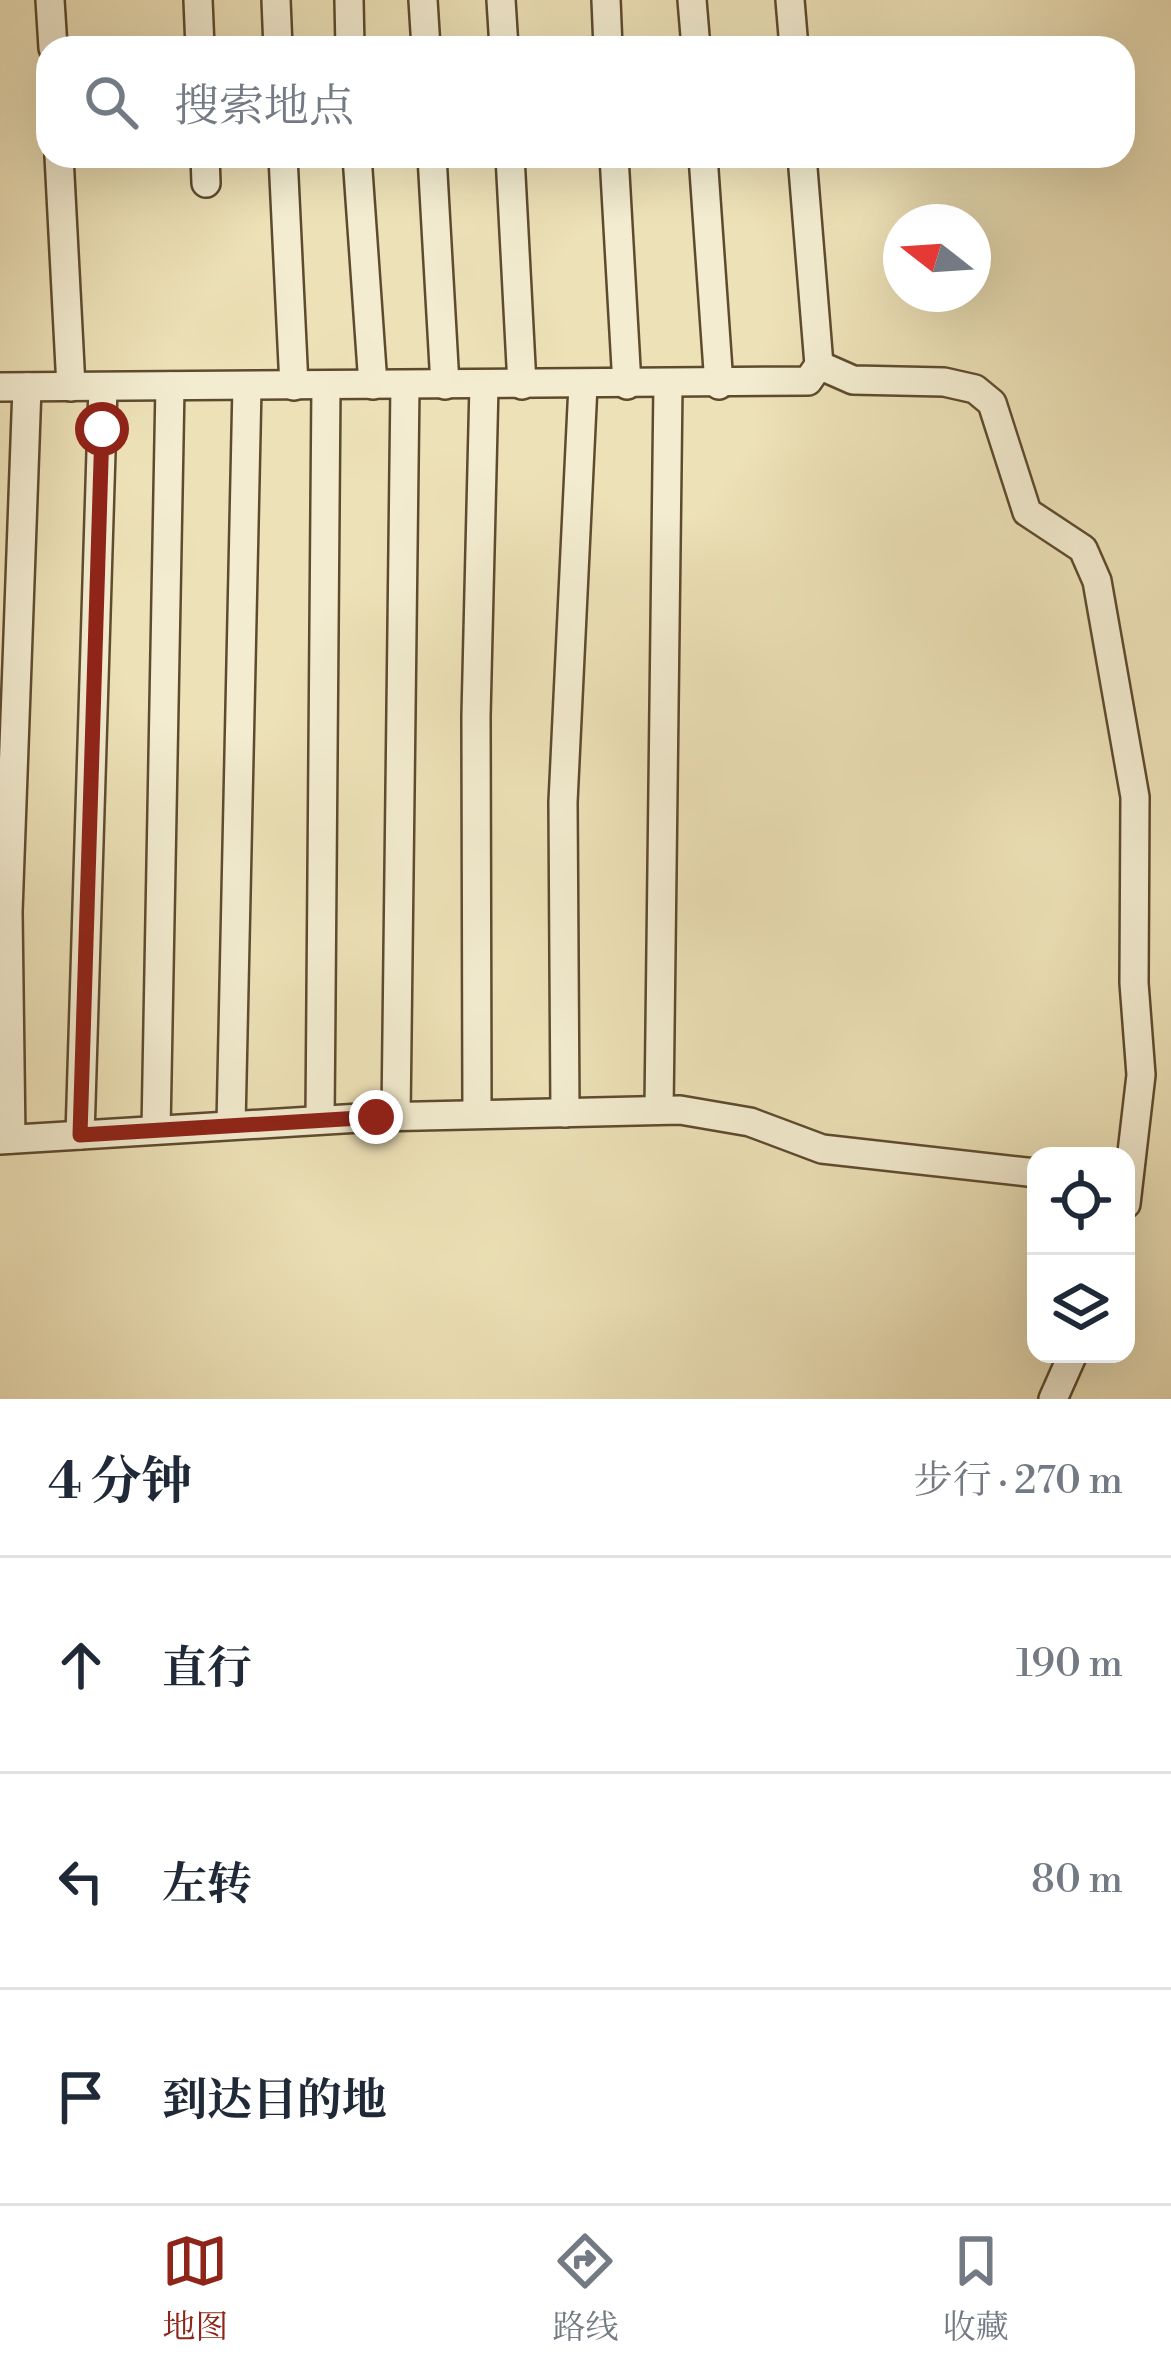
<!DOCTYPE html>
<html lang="zh">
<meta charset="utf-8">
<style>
:root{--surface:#fff;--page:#f2f2f3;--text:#1f2937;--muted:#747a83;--line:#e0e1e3;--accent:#8f2418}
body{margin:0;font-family:"Libre Bodoni","Noto Serif SC",serif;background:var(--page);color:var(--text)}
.controls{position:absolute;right:36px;bottom:36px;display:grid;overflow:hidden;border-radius:24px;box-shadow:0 12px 48px #0002}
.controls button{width:108px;height:108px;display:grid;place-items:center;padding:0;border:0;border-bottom:3px solid var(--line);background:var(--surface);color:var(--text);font:60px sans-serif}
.compass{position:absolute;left:883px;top:204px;width:108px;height:108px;border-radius:50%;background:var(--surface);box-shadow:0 12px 48px #0002;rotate:287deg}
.stop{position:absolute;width:36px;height:36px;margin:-27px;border:9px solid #8f2418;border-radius:50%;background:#fff}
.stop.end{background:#8f2418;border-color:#fff;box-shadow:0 3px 12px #0008}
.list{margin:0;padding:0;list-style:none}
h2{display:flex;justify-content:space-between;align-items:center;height:156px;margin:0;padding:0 48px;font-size:51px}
h2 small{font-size:39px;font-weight:400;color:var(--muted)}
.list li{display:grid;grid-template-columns:78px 1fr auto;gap:36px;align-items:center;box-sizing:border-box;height:216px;padding:0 48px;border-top:3px solid var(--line)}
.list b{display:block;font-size:45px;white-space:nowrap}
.list em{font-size:39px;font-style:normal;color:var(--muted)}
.icon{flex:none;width:66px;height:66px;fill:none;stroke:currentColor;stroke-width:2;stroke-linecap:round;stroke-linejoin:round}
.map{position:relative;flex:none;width:1171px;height:1399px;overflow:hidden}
.search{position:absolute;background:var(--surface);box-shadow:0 12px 48px #0002;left:36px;right:36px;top:36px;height:132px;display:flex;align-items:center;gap:30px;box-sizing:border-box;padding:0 42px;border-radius:36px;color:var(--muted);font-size:45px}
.sheet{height:804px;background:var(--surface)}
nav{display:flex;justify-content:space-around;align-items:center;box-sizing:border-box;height:168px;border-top:3px solid var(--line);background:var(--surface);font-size:33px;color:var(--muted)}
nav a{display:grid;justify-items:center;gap:6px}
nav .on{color:var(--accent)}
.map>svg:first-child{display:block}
</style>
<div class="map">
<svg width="1171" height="1399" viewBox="0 0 1171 1399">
<rect width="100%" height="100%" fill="#ede1b7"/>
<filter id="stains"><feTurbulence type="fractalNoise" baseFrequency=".00167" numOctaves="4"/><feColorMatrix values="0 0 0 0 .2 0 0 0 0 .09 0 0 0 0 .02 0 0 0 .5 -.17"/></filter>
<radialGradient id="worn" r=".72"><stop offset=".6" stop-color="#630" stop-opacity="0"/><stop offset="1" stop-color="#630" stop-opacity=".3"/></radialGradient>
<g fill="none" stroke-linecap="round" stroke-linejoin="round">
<defs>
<g id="minor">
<path d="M50 0 53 48"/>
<path d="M198 0 200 48"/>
<path d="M276 0 278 48"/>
<path d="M349 0 350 48"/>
<path d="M423 0 426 48"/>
<path d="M501 0 504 48"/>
<path d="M606 0 608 48"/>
<path d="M692 0 696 48"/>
<path d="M790 0 794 48"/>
<path d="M59 156 71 387"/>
<path d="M205 156 206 183"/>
<path d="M283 156 294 386"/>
<path d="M357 156 373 385"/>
<path d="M432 156 445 385"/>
<path d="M510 156 522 385"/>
<path d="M614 156 627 385"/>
<path d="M703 156 719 385"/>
<path d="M819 365 853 380 944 382 975 389 992 403 1027 512 1083 549 1097 581 1135 797 1134 983 1141 1075 1126 1204"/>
<path d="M0 387 808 381 819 365 802 156"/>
<path d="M659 1110 668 385"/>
<path d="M565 1113 563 802 583 385"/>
<path d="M477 1114 476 716 484 385"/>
<path d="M396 1116 405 385"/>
<path d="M320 1120 326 385"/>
<path d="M231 1125 247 386"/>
<path d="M156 1130 170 386"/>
<path d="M80 1135 103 387"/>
<path d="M11 1139 8 912 27 387"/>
<path d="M0 1140 376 1117 680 1110 750 1122 822 1149 1036 1173"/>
<path d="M1053 1399 1073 1354"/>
</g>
</defs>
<!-- minor casing -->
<use href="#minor" stroke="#5e4b2e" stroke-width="32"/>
<!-- minor -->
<use href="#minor" stroke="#f3ecd0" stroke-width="27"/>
</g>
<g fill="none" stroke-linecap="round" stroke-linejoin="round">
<!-- route -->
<path stroke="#8f2418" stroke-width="15" d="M102 429 80 1135 376 1117"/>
</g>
<rect width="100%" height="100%" filter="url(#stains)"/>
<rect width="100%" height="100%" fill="url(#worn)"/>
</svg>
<div class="controls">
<button><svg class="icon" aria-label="locate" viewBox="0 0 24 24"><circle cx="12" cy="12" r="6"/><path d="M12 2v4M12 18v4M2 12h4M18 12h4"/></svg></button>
<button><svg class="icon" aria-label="layers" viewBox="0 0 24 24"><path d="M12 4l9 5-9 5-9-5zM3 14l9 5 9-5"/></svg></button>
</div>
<svg class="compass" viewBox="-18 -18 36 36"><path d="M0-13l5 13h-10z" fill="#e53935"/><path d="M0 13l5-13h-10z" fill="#747a83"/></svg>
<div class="stop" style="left:102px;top:429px"></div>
<div class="stop end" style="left:376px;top:1117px"></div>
<div class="search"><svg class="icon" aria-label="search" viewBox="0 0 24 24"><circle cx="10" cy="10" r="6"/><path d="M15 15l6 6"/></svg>搜索地点</div>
</div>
<section class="sheet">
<h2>4 分钟<small>步行 · 270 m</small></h2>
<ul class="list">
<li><svg class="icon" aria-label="ahead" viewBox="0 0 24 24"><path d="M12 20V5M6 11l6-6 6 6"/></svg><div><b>直行</b></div><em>190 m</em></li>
<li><svg class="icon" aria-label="left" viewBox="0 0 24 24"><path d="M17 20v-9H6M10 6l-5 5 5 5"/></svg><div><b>左转</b></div><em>80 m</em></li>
<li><svg class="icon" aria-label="arrive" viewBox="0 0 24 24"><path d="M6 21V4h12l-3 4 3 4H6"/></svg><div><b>到达目的地</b></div></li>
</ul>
</section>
<nav>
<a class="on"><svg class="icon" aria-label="map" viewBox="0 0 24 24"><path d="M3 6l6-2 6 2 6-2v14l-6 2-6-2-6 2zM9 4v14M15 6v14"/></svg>地图</a>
<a><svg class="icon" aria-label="directions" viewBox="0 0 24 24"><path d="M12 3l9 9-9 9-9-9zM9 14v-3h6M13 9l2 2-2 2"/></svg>路线</a>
<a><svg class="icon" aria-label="saved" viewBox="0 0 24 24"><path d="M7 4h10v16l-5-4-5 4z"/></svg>收藏</a>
</nav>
